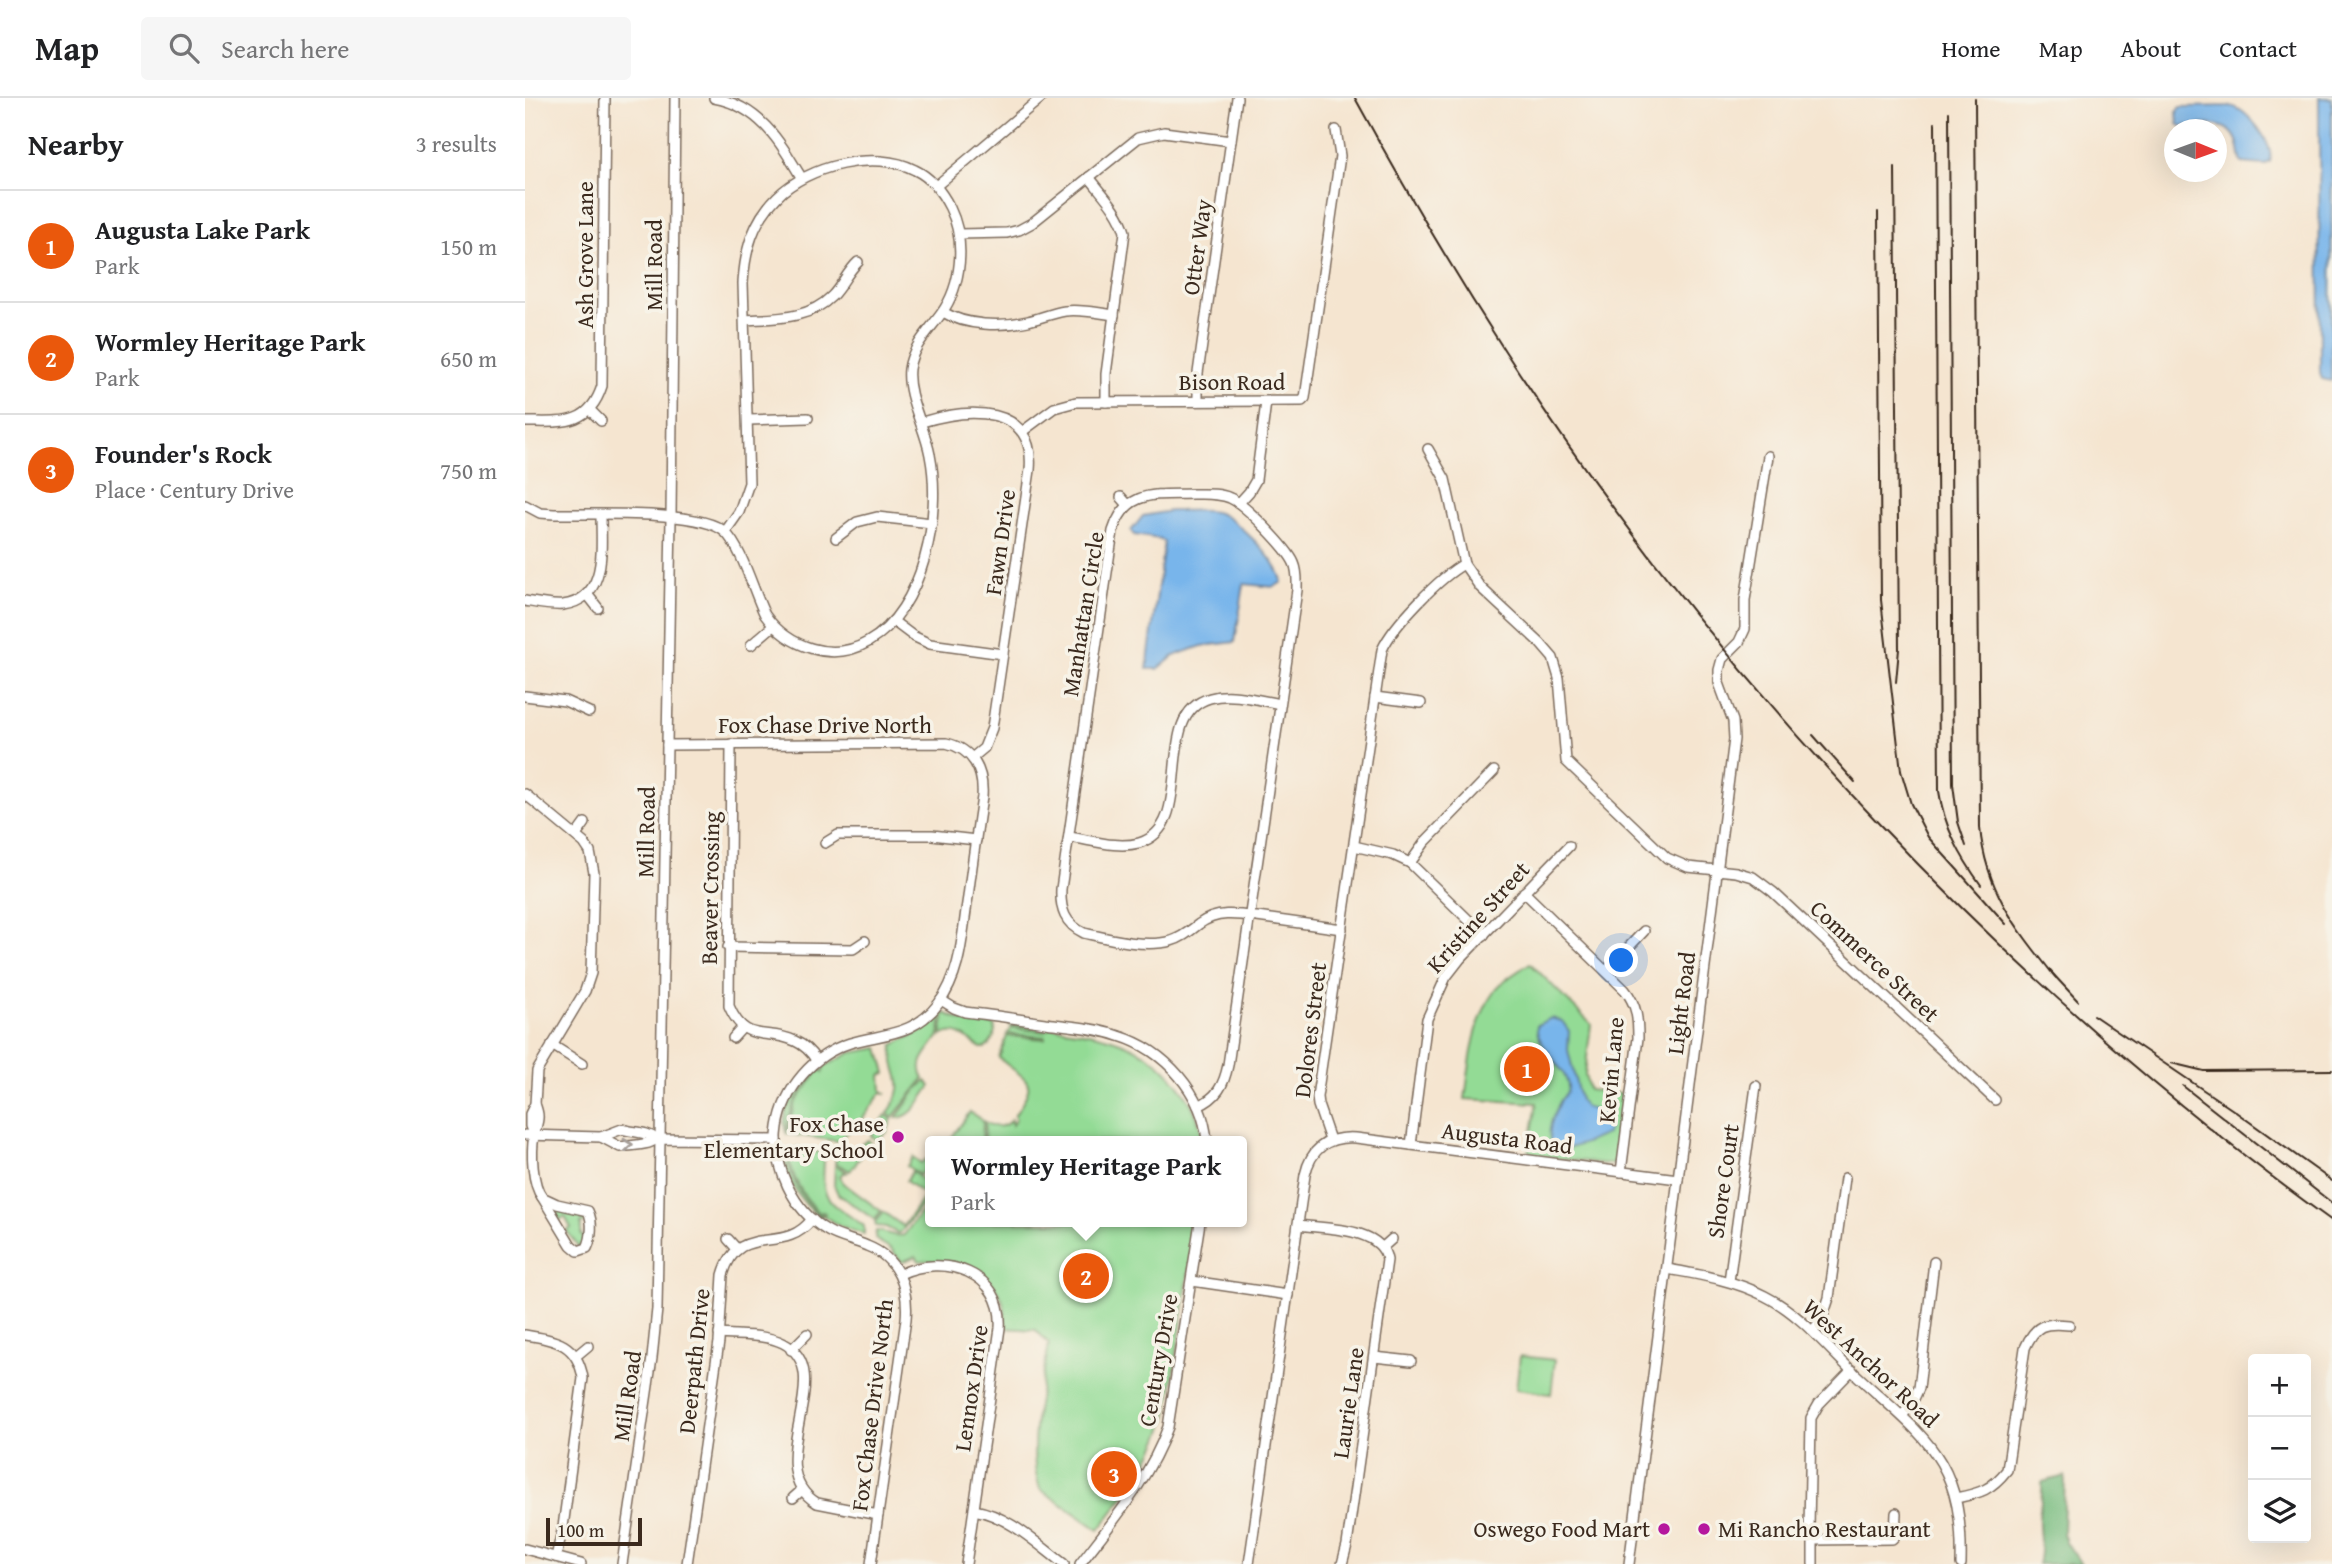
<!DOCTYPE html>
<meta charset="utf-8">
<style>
:root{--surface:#fff;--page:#f6f6f6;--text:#202124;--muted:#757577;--line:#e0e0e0;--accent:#ea580c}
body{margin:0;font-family:"Gentium Book Plus",serif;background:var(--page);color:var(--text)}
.controls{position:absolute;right:21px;bottom:21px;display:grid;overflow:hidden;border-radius:7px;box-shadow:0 7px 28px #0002}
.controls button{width:63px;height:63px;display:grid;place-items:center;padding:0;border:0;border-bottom:2px solid var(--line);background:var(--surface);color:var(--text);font:35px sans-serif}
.compass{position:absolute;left:1639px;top:21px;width:63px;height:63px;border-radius:50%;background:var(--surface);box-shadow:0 7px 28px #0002;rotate:91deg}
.scale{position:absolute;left:21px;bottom:18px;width:96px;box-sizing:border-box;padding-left:7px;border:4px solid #3b2a1e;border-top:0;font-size:19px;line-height:24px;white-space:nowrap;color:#3b2a1e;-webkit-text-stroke:5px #f7f3e8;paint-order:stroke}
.you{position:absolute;left:1097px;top:863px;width:24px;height:24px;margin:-18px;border:5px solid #fff;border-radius:50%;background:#1a73e8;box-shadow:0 0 0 10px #1a73e833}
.badge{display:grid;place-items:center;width:46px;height:46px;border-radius:50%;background:var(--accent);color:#fff;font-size:23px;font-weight:700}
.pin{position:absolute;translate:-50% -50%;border:4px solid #fff;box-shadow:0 2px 7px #0006}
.popup{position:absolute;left:400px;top:1038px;width:322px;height:91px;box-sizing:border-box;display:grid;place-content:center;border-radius:7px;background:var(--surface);filter:drop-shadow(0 2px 5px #0005);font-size:23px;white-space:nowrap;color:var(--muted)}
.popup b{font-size:26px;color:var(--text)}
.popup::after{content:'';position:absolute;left:50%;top:100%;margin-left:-14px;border:14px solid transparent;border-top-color:var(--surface)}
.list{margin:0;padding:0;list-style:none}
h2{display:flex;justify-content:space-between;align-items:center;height:91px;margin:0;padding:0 28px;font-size:30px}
h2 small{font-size:23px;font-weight:400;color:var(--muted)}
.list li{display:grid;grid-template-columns:46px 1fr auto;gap:21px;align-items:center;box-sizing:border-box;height:112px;padding:0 28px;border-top:2px solid var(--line)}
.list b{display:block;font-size:26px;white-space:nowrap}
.list p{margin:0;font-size:23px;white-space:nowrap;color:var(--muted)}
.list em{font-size:23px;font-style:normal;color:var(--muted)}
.icon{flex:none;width:38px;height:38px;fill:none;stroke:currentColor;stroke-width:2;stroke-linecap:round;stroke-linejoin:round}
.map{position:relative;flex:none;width:1807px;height:1466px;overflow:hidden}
header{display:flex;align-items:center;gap:42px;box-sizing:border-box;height:98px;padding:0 35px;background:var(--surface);border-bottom:2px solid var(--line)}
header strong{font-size:33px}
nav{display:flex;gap:38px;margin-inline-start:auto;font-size:24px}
.search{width:490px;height:63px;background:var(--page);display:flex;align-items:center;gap:18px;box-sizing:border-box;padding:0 24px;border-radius:7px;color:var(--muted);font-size:26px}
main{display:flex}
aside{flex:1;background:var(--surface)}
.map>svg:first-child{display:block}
</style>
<header>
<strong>Map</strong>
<div class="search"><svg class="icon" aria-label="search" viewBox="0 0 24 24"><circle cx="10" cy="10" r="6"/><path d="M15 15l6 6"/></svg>Search here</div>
<nav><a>Home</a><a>Map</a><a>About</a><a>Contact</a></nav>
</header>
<main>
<aside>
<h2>Nearby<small>3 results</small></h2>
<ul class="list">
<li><span class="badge">1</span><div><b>Augusta Lake Park</b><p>Park</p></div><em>150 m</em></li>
<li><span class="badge">2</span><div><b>Wormley Heritage Park</b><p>Park</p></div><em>650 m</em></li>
<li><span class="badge">3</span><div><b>Founder's Rock</b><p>Place · Century Drive</p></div><em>750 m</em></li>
</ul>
</aside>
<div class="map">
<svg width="1807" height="1466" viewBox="0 0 1807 1466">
<rect width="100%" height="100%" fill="#f7f3e8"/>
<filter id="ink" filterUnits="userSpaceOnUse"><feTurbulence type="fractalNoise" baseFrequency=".0143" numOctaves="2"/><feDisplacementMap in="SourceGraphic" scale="14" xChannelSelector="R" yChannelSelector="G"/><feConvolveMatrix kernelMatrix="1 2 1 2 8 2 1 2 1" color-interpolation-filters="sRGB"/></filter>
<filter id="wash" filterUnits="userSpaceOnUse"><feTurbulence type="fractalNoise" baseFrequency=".00686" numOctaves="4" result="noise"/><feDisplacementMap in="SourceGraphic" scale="28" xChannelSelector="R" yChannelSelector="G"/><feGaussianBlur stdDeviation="1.57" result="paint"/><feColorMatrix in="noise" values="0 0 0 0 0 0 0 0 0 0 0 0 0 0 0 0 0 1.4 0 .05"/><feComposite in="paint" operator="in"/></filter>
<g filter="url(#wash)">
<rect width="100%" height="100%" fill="#f5e5d0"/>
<!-- green -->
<g fill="#93db95" stroke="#67825a" stroke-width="2">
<path d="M1005 865 1066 926 1060 976 1064 992 1102 996 1091 1067 1003 1057 1012 1005 940 1001C945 966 948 921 971 891 980 880 994 873 1005 865Z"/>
<path d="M417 915C416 923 416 932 413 939 404 954 389 963 399 981L368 1019 363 1015C387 980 365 979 368 947L397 933Z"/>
<path d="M420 915 438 923 469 927C472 935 467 946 460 950H456C443 942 432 928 416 938Z"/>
<path d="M491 926C550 932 613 934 652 985 666 1002 675 1021 678 1043H459L460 1024C469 1030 478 1031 486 1022L487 1027 491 1021 489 1018C515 980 503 985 474 960L482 938 520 941V939L482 936 486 930 521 934 484 928Z"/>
<path d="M354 950 361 975 356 977 357 993 362 996 356 995 334 1026 337 1031 331 1029 318 1037V1042L312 1043 262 1036 270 1005 291 976 296 972 298 974 299 969 325 955Z"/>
<path d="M293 969 295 971C275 988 265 1009 261 1034 253 1012 277 982 293 969Z"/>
<path d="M401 983 406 988C396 1001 388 1020 371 1020L392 991Z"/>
<path d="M445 1014 458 1023 457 1043H424Z"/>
<path d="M361 1017 367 1021 362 1034 351 1042 346 1038Z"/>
<path d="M343 1042 346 1045 325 1073 310 1065 312 1055 329 1051Z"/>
<path d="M274 1049 275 1052 299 1055C300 1066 297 1078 299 1089 302 1108 326 1117 339 1128V1136C324 1132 311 1127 299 1118L300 1115 297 1114V1117C278 1100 267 1081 263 1056L267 1051Z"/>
<path d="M261 1055C265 1080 276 1101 296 1118L295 1120C278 1106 255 1078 261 1055Z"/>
<path d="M388 1059 396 1065 401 1061 405 1064 395 1077 382 1068Z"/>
<path d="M310 1067 323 1075 319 1074 315 1078 318 1085 356 1113 350 1122 313 1096 309 1087Z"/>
<path d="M387 1073 402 1086 405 1083V1096L376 1134 372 1135 361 1129 351 1128 350 1125 358 1114 378 1128 400 1097 381 1083Z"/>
<path d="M405 1102V1124H671L643 1316C630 1362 602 1394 574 1432L515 1391C500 1350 517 1288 524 1246L511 1232 480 1230C480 1223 481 1215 479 1208 470 1170 427 1161 394 1163L391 1158 377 1164 366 1151 350 1141 351 1133C361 1133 369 1140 379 1137Z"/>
<path d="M30 1109 60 1115 62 1125H56V1138H62L60 1148 53 1149 42 1133 46 1130 40 1119 34 1122 29 1112Z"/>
<path d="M995 1258 1030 1262 1026 1296 991 1291Z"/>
</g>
<!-- forest -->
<path fill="#76bb7e" stroke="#58724e" stroke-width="2" d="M1540 1378 1538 1435 1541 1444 1556 1466H1513C1518 1451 1513 1434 1514 1419 1515 1407 1518 1397 1517 1384Z"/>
<!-- water -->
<g fill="#78b5eb" stroke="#5a7084" stroke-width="2">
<path d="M1794 0H1807L1806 283 1797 281 1795 274Z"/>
<path d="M1705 8C1723 10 1750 47 1745 64L1739 67 1717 65C1714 58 1715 50 1712 43 1704 21 1674 27 1656 28L1653 26 1652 13 1655 9Z"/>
<path d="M645 413C659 413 676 411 690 414 709 418 755 464 757 484L749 489 719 486 710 544 677 548 659 554 649 558 633 571H622L639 444 635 441 609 437 606 433 618 418Z"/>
<path d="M1026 920 1037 923 1044 933 1043 952 1055 1002 1060 1009 1078 1015 1084 1029 1081 1036C1065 1043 1047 1052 1029 1051 1019 1036 1028 1018 1035 1004 1037 999 1043 995 1043 990 1044 972 1008 945 1012 927Z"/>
</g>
</g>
<g filter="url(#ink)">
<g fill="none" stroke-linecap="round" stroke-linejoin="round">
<defs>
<g id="minor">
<path d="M189 0C234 8 254 42 276 79"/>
<path d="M564 79C577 96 594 112 600 134L581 276V304"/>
<path d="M411 88 516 0"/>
<path d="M434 136 482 135 494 132 507 125 613 40 639 34 706 43"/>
<path d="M418 214C441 228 476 229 503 223 516 220 527 215 540 213 557 211 573 215 589 217"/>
<path d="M220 222C251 220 283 222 307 198 317 188 322 174 333 164"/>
<path d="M673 303V275L712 0"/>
<path d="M65 312 76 323"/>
<path d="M224 322 283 320"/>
<path d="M0 324C35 324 64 329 77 288L80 0"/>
<path d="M397 324C442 310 511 305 505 372L467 630 459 650 447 660"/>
<path d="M498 333 529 310 551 304 777 303 780 300 815 58 811 32"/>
<path d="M903 351 920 381 939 466 955 489 1015 545 1028 560 1034 580 1041 663 1142 760 1163 769 1211 774 1228 779 1248 794 1470 1002"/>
<path d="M596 399 603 407"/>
<path d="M714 405 724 394 731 382 741 304"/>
<path d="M0 407 15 415 29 416C65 417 176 411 200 434 217 450 229 495 240 517 263 549 307 565 343 544 399 512 417 416 405 357 400 329 381 298 384 271 387 249 403 234 416 216 437 187 441 143 425 110 417 94 407 80 390 72 350 51 282 68 252 99 228 123 220 152 218 185L224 385 214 414 200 434"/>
<path d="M311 440 332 424 352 419 407 425"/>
<path d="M62 496 73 510"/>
<path d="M0 503C12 505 26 508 38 507 83 501 76 450 76 417"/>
<path d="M368 523 388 538 405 546 478 556"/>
<path d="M226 547 248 528"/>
<path d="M0 598 40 603 64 614"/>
<path d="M850 599 896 605"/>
<path d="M206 646 204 908C221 948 241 929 270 943 279 947 286 954 291 962"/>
<path d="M142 647 421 645C448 651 459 673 457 699 452 733 447 766 443 799 437 835 437 874 414 905 389 938 360 935 325 945 288 957 259 990 253 1029 247 1068 268 1113 303 1133 315 1140 329 1142 342 1148 373 1160 384 1190 381 1221L346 1466"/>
<path d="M0 696 59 745 65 754 69 775 66 875 60 893 12 973 10 1006 5 1016V1028L9 1038"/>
<path d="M52 736 60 725"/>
<path d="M544 739C566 742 592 751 614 745 674 728 625 617 685 600 707 594 733 602 755 606"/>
<path d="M300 745 313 737H407L451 742"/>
<path d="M829 748 868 757 885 765 959 837"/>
<path d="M885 765 900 744 969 673"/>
<path d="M999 794 1100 892C1112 907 1113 921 1113 940L1096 1074"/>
<path d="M203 849 328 851 340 843"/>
<path d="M1081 873 1119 833"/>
<path d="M416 902 429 910 440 914C467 917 493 921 520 925 544 928 571 930 594 938 640 952 678 995 682 1043"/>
<path d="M208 940 218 929"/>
<path d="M27 947 57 966"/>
<path d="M10 1006C16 1021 12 1023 9 1038 6 1054 7 1086 17 1099"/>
<path d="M673 1008C692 1000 699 987 703 967L772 492C772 483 773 474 769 465 763 451 720 406 705 400 694 395 680 396 668 396 631 397 601 391 588 433L536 791C535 812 540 826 559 835 585 841 620 850 646 843 657 840 665 833 674 826 692 813 711 816 732 819L817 831"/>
<path d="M0 1037 76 1039 97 1031C108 1035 122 1033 131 1041"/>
<path d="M76 1039 95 1049C106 1047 123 1048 131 1041L252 1042"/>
<path d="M805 1042 793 1007 792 999 857 552C868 527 915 479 939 466"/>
<path d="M886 1047 902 921 921 879 935 861 1044 748"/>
<path d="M17 1099 32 1106 63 1113C68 1123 67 1140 62 1150L53 1153 46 1147Z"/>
<path d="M773 1127C800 1131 857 1129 862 1162L822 1447 817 1466"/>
<path d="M203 1141 212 1151"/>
<path d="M858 1149 867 1141"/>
<path d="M1142 1171C1176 1177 1209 1182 1240 1198 1274 1215 1298 1245 1325 1271 1396 1338 1439 1357 1436 1466"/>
<path d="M375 1176C419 1155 479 1174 475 1230L441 1466"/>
<path d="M667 1183 763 1197"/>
<path d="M1204 1183 1231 988"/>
<path d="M1288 1233 1298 1218 1304 1200 1320 1080"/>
<path d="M194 1236C214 1238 240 1236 258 1245 316 1275 232 1369 292 1405L353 1417"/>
<path d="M0 1237C31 1242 52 1245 58 1280L38 1429 31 1459"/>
<path d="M266 1252 282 1236"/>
<path d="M51 1258 63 1248"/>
<path d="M849 1259 886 1263"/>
<path d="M1327 1272 1294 1306 1286 1320 1284 1431 1288 1442 1367 1441 1370 1438 1371 1415"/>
<path d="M1378 1317 1387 1305 1394 1290 1409 1164"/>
<path d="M268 1400 277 1392"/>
<path d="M1431 1400C1456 1395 1466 1392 1482 1372L1500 1250C1510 1227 1519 1224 1544 1227"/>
<path d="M449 1412C484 1418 511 1445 539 1466"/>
<path d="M1288 1442V1466"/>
<path d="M0 1451 56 1466"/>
<path d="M97 1466 127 1260 132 1211 146 420 150 0"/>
<path d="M162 1466 194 1244 198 1177C214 1121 258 1160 287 1121"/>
<path d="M555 1466C588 1423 625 1380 643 1329L675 1124"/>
<path d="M724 1466 780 1077C786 1050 803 1038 831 1040L1153 1081"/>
<path d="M1104 1466 1209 641 1208 623 1194 585V572L1197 561 1214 544 1220 531V502L1243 358"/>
</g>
</defs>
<!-- minor casing -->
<use href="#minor" stroke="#7c6b5c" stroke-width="12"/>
<!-- minor -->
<use href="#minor" stroke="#fff" stroke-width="9"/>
<!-- rail -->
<g stroke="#3b2a1e" stroke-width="2">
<path d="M830 0C877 86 927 171 980 253 1192 582 1489 894 1807 1123"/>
<path d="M1450 1 1455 730C1461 794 1493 832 1531 880"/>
<path d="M1424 14 1428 686 1433 724 1441 748"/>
<path d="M1410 25 1414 693C1419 729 1435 758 1456 787"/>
<path d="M1370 69 1374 551 1371 584"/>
<path d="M1353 114 1356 502 1376 673 1386 706 1403 739 1481 826"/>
<path d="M1288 637 1330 684"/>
<path d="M1527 875 1553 903"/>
<path d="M1568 917 1708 1012 1807 1083"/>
<path d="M1646 965 1679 973 1807 972"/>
<path d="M1658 988 1807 1105"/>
</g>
</g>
<!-- one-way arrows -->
<defs><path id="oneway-chevron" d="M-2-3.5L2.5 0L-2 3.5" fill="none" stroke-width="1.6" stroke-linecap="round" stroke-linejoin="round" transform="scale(1.75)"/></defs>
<use stroke="#a79f9a" href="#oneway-chevron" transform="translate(103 1047) rotate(-6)"/>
</g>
<!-- markers -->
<g fill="#b5179e" stroke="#f7f3e8" stroke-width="2.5">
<circle cx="373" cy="1039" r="7"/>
<circle cx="1139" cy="1431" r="7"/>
<circle cx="1179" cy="1431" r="7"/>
</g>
<g text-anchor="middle" stroke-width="7" stroke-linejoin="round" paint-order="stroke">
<!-- street labels -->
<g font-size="23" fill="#3b2a1e" stroke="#f7f3e8">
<text transform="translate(672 149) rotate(-82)" y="8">Otter Way</text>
<text transform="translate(60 157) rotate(-90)" y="8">Ash Grove Lane</text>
<text transform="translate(129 167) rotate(-90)" y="8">Mill Road</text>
<text x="707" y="292">Bison Road</text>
<text transform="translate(475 444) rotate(-82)" y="8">Fawn Drive</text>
<text transform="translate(558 516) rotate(-81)" y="8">Manhattan Circle</text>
<text x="300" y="635">Fox Chase Drive North</text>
<text transform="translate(121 734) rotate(-89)" y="8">Mill Road</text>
<text transform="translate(185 790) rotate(-89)" y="8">Beaver Crossing</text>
<text transform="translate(953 819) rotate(-48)" y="8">Kristine Street</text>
<text transform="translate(1350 863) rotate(43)" y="8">Commerce Street</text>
<text transform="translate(1156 905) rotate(-83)" y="8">Light Road</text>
<text transform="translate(785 932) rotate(-83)" y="8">Dolores Street</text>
<text transform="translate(1086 972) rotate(-85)" y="8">Kevin Lane</text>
<text transform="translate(982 1040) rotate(7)" y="8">Augusta Road</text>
<text transform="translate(1198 1083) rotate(-82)" y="8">Shore Court</text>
<text transform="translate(633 1262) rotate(-80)" y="8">Century Drive</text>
<text transform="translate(169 1263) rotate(-84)" y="8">Deerpath Drive</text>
<text transform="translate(1346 1265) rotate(43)" y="8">West Anchor Road</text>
<text transform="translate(446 1290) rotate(-82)" y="8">Lennox Drive</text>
<text transform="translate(102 1298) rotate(-82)" y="8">Mill Road</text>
<text transform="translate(823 1305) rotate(-82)" y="8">Laurie Lane</text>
<text transform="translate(347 1307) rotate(-83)" y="8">Fox Chase Drive North</text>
</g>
<!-- poi labels -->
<g font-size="23" fill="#3b2a1e" stroke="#f7f3e8" text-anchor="end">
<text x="359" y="1034">Fox Chase<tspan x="359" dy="26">Elementary School</tspan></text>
<text x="1125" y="1439">Oswego Food Mart</text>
<text x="1193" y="1439" text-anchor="start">Mi Rancho Restaurant</text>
</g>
</g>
</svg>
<div class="controls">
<button>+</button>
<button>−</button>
<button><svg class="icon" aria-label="layers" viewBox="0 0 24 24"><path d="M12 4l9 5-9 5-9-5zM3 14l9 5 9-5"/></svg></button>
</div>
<svg class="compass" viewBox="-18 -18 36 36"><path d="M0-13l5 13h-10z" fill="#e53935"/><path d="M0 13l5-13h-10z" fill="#757577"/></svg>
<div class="scale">100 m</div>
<div class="you"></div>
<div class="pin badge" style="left:1002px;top:971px">1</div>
<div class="pin badge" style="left:561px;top:1178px">2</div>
<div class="popup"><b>Wormley Heritage Park</b>Park</div>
<div class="pin badge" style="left:589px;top:1376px">3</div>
</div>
</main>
